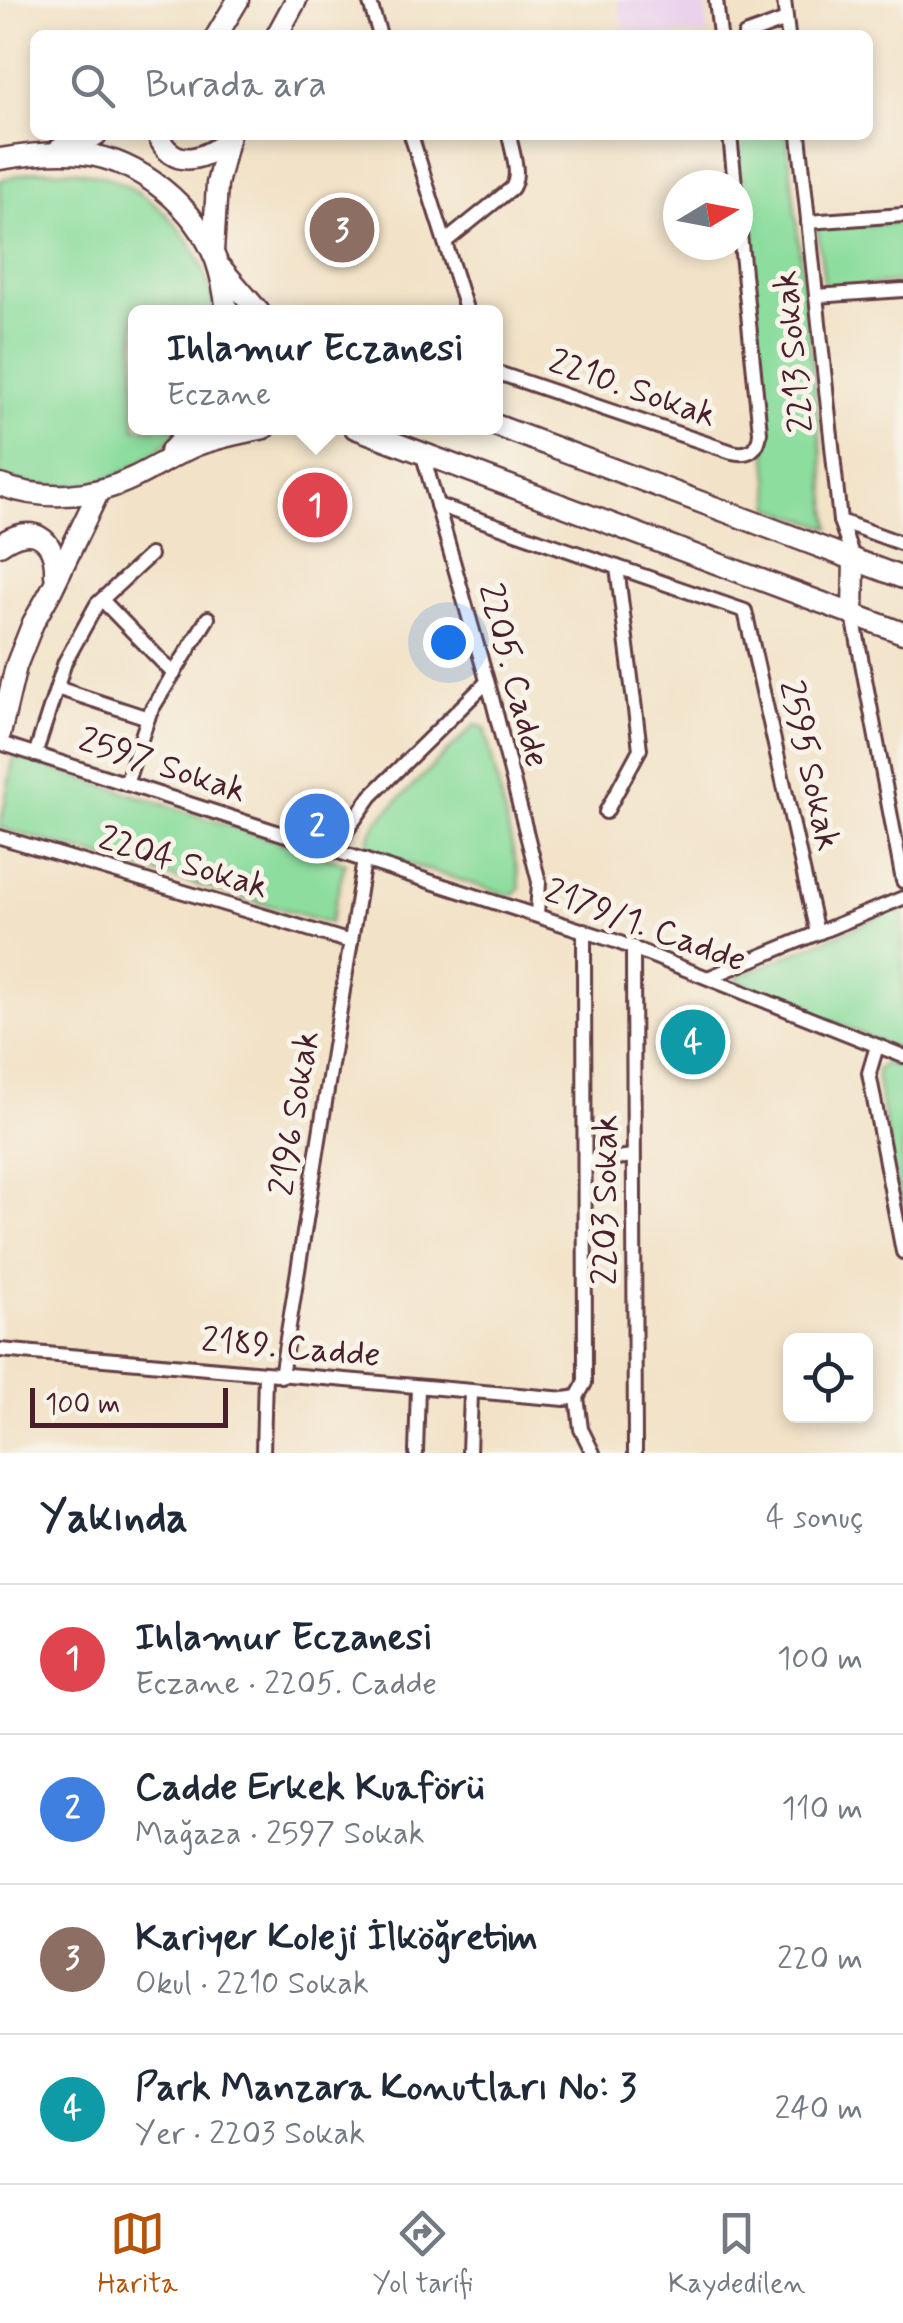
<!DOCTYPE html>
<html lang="tr">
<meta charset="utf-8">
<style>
:root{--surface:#fff;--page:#f6f6f7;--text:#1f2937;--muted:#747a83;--line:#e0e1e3;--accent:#b45309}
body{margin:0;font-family:Mynerve,sans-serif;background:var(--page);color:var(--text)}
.controls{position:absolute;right:30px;bottom:30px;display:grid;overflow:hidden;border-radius:15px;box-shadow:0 5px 15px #0003}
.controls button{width:90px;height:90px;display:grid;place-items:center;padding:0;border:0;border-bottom:2px solid var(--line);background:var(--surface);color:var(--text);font:50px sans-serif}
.compass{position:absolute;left:663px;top:170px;width:90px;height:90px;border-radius:50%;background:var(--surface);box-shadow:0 5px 15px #0003;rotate:80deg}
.scale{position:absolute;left:30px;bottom:25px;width:198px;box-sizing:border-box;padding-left:10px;border:5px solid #4a1f2b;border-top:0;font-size:28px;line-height:35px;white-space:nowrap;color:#4a1f2b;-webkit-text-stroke:8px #f7f3e8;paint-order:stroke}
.you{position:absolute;left:448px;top:642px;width:35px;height:35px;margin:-25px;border:8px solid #fff;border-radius:50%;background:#1a73e8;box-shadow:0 0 0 15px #1a73e833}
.badge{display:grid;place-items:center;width:65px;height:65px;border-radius:50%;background:var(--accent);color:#fff;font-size:32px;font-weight:700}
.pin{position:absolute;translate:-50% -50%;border:5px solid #fff;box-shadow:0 2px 10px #0006}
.popup{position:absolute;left:128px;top:305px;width:375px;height:130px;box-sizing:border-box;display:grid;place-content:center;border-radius:15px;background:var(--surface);filter:drop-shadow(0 2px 8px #0005);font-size:32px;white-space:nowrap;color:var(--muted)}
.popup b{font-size:38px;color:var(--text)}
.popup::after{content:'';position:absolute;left:50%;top:100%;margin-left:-20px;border:20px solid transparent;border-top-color:var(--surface)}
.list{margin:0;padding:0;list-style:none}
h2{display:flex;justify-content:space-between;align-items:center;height:130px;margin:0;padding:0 40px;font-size:42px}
h2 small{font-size:32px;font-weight:400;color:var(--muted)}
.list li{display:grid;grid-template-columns:65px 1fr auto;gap:30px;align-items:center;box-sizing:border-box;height:150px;padding:0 40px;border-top:2px solid var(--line)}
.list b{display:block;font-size:38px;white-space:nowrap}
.list p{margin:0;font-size:32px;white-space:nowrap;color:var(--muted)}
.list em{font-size:32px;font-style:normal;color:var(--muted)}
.icon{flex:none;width:55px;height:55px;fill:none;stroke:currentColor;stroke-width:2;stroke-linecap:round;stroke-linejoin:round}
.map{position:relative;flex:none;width:903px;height:1453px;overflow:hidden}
.search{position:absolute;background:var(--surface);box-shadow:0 5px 15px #0003;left:30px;right:30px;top:30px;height:110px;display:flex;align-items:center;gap:25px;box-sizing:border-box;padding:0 35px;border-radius:15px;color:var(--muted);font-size:38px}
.sheet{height:730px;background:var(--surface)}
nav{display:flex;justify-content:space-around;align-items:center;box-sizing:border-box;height:140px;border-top:2px solid var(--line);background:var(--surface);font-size:28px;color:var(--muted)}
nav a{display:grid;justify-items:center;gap:5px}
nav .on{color:var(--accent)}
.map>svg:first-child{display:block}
</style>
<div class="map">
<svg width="903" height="1453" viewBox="0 0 903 1453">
<rect width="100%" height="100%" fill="#f7f3e8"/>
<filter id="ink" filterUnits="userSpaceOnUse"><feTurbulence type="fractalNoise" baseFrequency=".01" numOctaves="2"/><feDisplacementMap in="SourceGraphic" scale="20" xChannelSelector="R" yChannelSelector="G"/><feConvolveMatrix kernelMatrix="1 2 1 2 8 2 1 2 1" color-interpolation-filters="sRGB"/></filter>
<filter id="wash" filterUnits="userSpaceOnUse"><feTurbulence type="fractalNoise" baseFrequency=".0048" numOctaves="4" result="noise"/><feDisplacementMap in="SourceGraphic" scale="40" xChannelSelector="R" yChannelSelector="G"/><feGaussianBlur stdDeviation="2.25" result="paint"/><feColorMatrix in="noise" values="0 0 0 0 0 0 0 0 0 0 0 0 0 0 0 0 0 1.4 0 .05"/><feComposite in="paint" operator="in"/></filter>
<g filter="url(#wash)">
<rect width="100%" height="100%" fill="#f2e2c7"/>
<!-- built -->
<path fill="#ead1ec" d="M617 0H705L709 35H626Z"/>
<!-- green -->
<g fill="#8cdd9e" stroke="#6b7e64" stroke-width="2.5">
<path d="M735 135H787L830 528 772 508Z"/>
<path d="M71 170C84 172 97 174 109 178 168 201 206 251 215 312H135V428H180C133 482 69 500 0 476V180L35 171Z"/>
<path d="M903 223V282L825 289 817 228Z"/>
<path d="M475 725 485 728 518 873 520 888 512 896 368 852V839L377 821Z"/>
<path d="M14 756 345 863 330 923 0 828Z"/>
<path d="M903 907V1052L736 980 737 977Z"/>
<path d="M885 1063 903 1068V1221L877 1080V1070Z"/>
</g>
</g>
<g filter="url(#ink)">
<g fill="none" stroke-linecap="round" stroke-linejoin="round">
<defs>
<g id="street">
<path d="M369 0 380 35"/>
<path d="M716 0 720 35"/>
<path d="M784 0 788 35"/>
<path d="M745 35 786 20"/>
<path d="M411 135 467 312"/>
<path d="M730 135 735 185"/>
<path d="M799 135 840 521 854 560"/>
<path d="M808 222 903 215"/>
<path d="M445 242 512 188C521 173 512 152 509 135"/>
<path d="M816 296 903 290"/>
<path d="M495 372 732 452C748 456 759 450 760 432L738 214"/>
<path d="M422 452 492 698 539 882 537 915"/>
<path d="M437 505 745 611 817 933"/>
<path d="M840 521 903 544"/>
<path d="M102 600 174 674"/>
<path d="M853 615 903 881"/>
<path d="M57 688 148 718"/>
<path d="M0 743 615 941 903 1056"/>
<path d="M35 755 65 662 97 604 150 555"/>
<path d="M126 784 150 712 208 618"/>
<path d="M606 812 640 749 617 567"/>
<path d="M0 837 351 942"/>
<path d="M338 851 347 830 371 796 487 682"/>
<path d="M633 947 635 1453"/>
<path d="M710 977 903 898"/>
<path d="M877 1046 869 1073 903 1252"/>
<path d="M585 1162 633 1156"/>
<path d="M0 1350 565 1399 577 1397"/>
<path d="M281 1376 364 860"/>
<path d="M577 1397 585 1383 584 930"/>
<path d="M577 1397 581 1429 593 1453"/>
<path d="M263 1453 265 1374"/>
<path d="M416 1453 418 1387"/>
<path d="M469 1453 471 1392"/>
</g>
<g id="primary">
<path d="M217 35 238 0"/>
<path d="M277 35 296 0"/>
<path d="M158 135C172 169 200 161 225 143"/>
<path d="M60 148 96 135"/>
<path d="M0 159C29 154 55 151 84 154 141 161 195 207 216 260 222 277 225 295 227 312"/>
<path d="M213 252 217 184 229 135"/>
<path d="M221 268 259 312"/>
<path d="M495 425 903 578"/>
<path d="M355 428 903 633"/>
<path d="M170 452 193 428"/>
<path d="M0 485C44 501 93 498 135 477 156 467 175 454 197 445 219 437 242 433 264 428"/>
<path d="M0 545C31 522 57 537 55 575"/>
<path d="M853 615 854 560"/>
<path d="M0 734 16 666 33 623 51 591 99 491"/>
</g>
</defs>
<!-- street casing -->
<use href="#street" stroke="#633c42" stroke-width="18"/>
<!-- primary casing -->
<use href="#primary" stroke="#633c42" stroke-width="25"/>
<!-- street -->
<use href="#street" stroke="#fff" stroke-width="12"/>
<!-- primary -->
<use href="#primary" stroke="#fff" stroke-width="20"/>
</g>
</g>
<g text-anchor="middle" stroke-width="10" stroke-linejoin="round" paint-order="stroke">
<!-- street labels -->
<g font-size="35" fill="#4a1f2b" stroke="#f7f3e8">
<text transform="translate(792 352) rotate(-96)" y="12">2213 Sokak</text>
<text transform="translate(633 387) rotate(19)" y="12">2210. Sokak</text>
<text transform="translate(515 675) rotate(75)" y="12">2205. Cadde</text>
<text transform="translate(163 764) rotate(18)" y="12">2597 Sokak</text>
<text transform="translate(811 765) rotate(77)" y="12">2595 Sokak</text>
<text transform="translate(184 861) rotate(17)" y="12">2204 Sokak</text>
<text transform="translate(646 924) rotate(20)" y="12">2179/1. Cadde</text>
<text transform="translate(293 1113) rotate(-81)" y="12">2196 Sokak</text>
<text transform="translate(604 1200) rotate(-90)" y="12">2203 Sokak</text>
<text transform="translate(291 1346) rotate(5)" y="12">2189. Cadde</text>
</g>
</g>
</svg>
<div class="controls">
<button><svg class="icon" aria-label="locate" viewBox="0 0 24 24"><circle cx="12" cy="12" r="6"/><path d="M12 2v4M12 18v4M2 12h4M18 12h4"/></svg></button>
</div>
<svg class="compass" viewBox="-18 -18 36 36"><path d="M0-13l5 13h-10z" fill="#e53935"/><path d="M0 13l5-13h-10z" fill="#747a83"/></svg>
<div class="scale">100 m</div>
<div class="you"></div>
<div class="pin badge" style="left:315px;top:505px;background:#e0444e">1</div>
<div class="popup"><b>Ihlamur Eczanesi</b>Eczane</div>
<div class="pin badge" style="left:317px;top:826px;background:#3f7fe0">2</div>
<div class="pin badge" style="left:342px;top:230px;background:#8d6e63">3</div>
<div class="pin badge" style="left:693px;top:1042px;background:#0f9aa8">4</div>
<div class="search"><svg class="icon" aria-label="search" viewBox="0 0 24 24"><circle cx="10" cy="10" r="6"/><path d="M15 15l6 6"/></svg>Burada ara</div>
</div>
<section class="sheet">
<h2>Yakında<small>4 sonuç</small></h2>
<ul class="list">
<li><span class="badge" style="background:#e0444e">1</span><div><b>Ihlamur Eczanesi</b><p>Eczane · 2205. Cadde</p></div><em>100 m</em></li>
<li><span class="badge" style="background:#3f7fe0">2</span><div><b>Cadde Erkek Kuaförü</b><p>Mağaza · 2597 Sokak</p></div><em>110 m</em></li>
<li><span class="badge" style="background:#8d6e63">3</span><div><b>Kariyer Koleji İlköğretim</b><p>Okul · 2210 Sokak</p></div><em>220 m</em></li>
<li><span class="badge" style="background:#0f9aa8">4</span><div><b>Park Manzara Konutları No: 3</b><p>Yer · 2203 Sokak</p></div><em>240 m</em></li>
</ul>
</section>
<nav>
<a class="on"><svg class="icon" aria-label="map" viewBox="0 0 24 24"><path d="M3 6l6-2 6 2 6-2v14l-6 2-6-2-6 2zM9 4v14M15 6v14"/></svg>Harita</a>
<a><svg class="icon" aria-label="directions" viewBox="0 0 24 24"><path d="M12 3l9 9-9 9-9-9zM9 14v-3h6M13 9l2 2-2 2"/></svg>Yol tarifi</a>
<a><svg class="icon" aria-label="saved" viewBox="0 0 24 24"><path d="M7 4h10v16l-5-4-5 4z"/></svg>Kaydedilen</a>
</nav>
